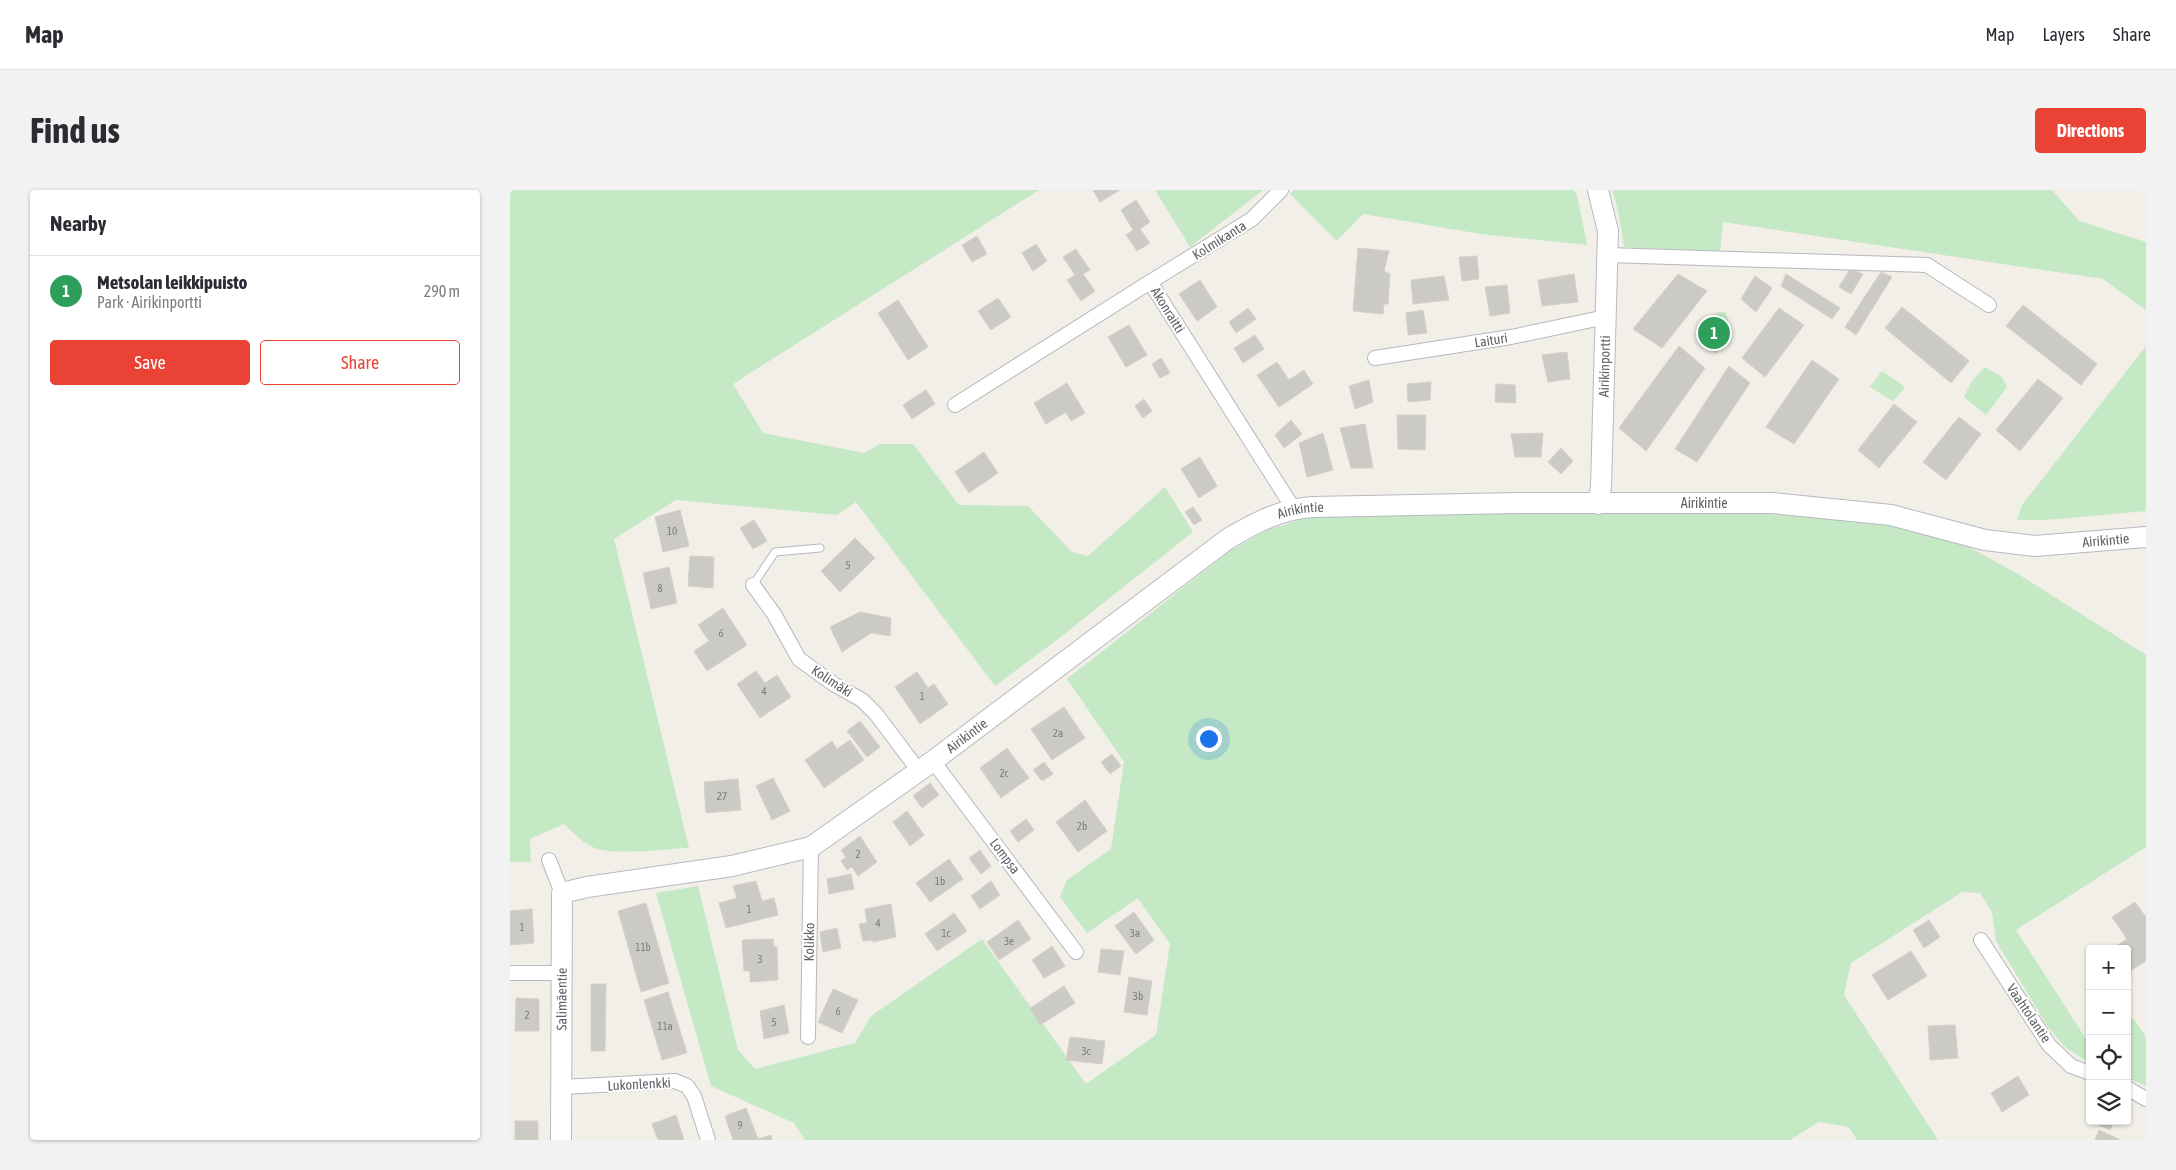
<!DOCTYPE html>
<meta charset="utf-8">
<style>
:root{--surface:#fff;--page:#f2f2f3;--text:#2b2b33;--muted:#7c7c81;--line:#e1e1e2;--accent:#ea4335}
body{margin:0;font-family:"Asap Condensed",sans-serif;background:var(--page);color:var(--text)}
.controls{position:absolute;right:15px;bottom:15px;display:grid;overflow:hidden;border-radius:5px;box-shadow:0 1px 4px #0004}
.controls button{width:45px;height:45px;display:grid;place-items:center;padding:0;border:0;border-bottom:1px solid var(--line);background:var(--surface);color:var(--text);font:25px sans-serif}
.you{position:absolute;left:698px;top:548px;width:18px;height:18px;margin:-12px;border:4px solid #fff;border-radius:50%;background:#1a73e8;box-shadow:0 0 0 8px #1a73e833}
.badge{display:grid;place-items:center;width:32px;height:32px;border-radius:50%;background:var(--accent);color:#fff;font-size:16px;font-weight:700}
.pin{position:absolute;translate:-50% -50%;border:2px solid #fff;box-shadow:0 1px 5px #0006}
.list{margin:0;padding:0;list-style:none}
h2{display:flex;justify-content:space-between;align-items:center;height:65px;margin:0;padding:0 20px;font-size:21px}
h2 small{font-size:16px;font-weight:400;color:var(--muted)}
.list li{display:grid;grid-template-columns:32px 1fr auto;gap:15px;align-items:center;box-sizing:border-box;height:70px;padding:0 20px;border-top:1px solid var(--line)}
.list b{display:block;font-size:19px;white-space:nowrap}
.list p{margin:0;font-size:16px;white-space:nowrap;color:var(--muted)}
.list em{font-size:16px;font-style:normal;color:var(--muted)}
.actions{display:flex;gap:10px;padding:15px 20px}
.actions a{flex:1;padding:11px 0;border:1px solid var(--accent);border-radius:5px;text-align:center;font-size:18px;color:var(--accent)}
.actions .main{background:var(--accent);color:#fff}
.icon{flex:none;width:28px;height:28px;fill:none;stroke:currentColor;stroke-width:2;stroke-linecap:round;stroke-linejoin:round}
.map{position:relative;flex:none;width:1636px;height:950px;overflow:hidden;border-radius:5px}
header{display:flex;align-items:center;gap:30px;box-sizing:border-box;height:70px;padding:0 25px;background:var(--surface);border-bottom:1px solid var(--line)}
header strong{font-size:24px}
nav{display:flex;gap:28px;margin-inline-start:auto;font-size:18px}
.intro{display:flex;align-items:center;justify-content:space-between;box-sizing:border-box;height:120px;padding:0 30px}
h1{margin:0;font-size:35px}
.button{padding:12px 22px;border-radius:5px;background:var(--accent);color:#fff;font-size:18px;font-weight:700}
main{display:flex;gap:30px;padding:0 30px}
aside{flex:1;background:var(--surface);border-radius:5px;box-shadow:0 1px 4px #0004}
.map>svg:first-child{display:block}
</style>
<header>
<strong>Map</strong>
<nav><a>Map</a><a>Layers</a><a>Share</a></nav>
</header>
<div class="intro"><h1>Find us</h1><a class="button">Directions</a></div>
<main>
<aside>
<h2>Nearby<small></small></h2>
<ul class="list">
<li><span class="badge" style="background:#2e9e5b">1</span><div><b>Metsolan leikkipuisto</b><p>Park · Airikinportti</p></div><em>290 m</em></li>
</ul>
<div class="actions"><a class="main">Save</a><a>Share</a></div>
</aside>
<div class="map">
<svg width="1636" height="950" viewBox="0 0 1636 950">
<rect width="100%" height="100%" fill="#f1efe8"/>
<!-- green -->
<g fill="#c5e8c5">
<path d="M0 0H529L223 194 253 243 354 263 370 254H403L449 315 518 316 562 362 578 366 655 297 683 342 548 449 485 496 346 312 327 325 166 310 104 349 179 658C154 659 112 665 88 659 74 655 65 644 54 634L20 649 21 672H0Z"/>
<path d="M645 0H753L680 57Z"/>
<path d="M784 0H1064L1068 9 1077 55 971 44 853 24 827 51 780 4Z"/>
<path d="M1102 0H1542L1569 31 1636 52V120L1593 89 1213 32 1210 61 1114 57 1108 20Z"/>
<path d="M1209 122H1215C1224 139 1216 149 1206 164L1188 146 1196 131Z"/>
<path d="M1636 156V321L1536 330H1507L1512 315Z"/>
<path d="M1475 177 1492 187 1497 197 1476 225 1454 207 1462 191Z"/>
<path d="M1372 181 1395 197 1383 211 1360 197Z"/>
<path d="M1199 322 1282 325 1382 335 1457 356 1508 384 1636 465V657L1506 740 1580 855V873L1556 858 1538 837 1486 751 1482 722 1470 703 1452 702 1341 773 1334 805 1428 950H1347L1339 937 1309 932 1280 950H295L284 933 201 896 146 703 188 696 228 860 245 879 345 853 361 826 472 749 576 894 646 845 660 754 628 708 577 743 550 707 557 690 601 659 614 572 557 489 721 360 757 340 800 327 898 324Z"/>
<path d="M1623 828 1636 847V896L1617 888V832Z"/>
</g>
<!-- building -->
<g fill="#cccac5" stroke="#d6d1c6">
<path d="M583 0H610L590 12Z"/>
<path d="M626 10 640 32 630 39 640 53 627 61 616 45 623 40 611 20Z"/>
<path d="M467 46 477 64 462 72 452 55Z"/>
<path d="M526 54 537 71 523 81 512 63Z"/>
<path d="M848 58 879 61 874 81 880 84 878 114H874L873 124 843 121Z"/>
<path d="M566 59 580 80 573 84 585 101 571 111 557 90 565 85 553 67Z"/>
<path d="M967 66 969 89 952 91 949 67Z"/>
<path d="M1340 79 1353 84 1341 104 1329 97Z"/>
<path d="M1371 82 1382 87 1346 145 1335 137Z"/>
<path d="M1064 84 1068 112 1032 116 1028 90Z"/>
<path d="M1168 84 1197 101 1152 158 1123 139Z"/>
<path d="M1276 84 1330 118 1322 129 1271 96Z"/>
<path d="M934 86 939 110 903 114 901 90Z"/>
<path d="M1245 86 1262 98 1246 122 1231 109Z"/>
<path d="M690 90 707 117 687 131 669 104Z"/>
<path d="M997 95 1000 123 980 126 975 97Z"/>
<path d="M488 108 501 127 481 140 468 121Z"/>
<path d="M388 110 418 157 398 170 368 123Z"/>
<path d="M1513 115 1587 174 1571 195 1496 136Z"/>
<path d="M1392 117 1459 171 1441 193 1375 138Z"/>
<path d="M738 118 746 129 726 143 719 132Z"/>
<path d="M1269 118 1294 135 1255 187 1232 168Z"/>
<path d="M913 120 917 143 898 145 896 123Z"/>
<path d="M619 135 637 165 616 177 598 147Z"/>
<path d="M745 145 754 159 733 173 724 158Z"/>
<path d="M1169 156 1195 178 1136 261 1109 238Z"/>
<path d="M1057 162 1060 189 1038 192 1032 165Z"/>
<path d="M651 168 660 183 650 188 642 174Z"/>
<path d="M1302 170 1329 189 1284 254 1256 237Z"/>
<path d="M767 172 779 190 794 180 803 194 769 217 747 185Z"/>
<path d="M1219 176 1240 193 1187 272 1165 259Z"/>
<path d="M1528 189 1553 208 1510 261 1486 240Z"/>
<path d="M859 190 863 212 845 219 839 196Z"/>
<path d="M921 192 920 210 898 212 897 194Z"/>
<path d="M557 193 575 223 561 231 556 222 536 234 524 213Z"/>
<path d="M986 194 1005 195 1006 213 985 212Z"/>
<path d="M416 200 425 214 402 229 393 215Z"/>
<path d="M634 209 642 221 633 228 625 216Z"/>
<path d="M1384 214 1407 232 1369 278 1348 260Z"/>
<path d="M887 225H916L915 260 888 259Z"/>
<path d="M1449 227 1471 244 1436 290 1413 272Z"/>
<path d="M781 230 792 244 774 258 765 245Z"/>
<path d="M855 234 863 278H841L830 238Z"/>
<path d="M813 243 823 280 797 287 789 253Z"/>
<path d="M1033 243 1031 267H1005L1001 244Z"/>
<path d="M1051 258 1063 271 1051 284 1038 272Z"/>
<path d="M474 262 488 283 459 303 445 282Z"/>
<path d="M690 267 707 296 689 308 671 279Z"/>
<path d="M683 317 692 330 684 335 675 322Z"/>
<path d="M170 320 179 356 153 362 145 327Z"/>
<path d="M244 330 257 351 243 359 230 338Z"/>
<path d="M345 348 365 368 330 402 311 381Z"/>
<path d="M180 366 204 367 203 398 178 396Z"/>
<path d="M159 377 167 413 141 419 133 383Z"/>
<path d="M213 418 237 455 197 481 184 461 199 451 188 435Z"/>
<path d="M350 422 381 428 380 446 361 443 332 462 320 437Z"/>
<path d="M246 481 255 493 267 485 281 507 250 528 227 494Z"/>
<path d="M407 482 418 498 424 494 438 514 410 534 385 497Z"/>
<path d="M554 517 575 548 542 570 521 539Z"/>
<path d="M350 531 370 557 357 567 337 541Z"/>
<path d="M340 550 354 570 314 598 295 570 322 551 327 559Z"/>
<path d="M497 558 519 588 491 608 470 578Z"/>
<path d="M602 564 611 576 600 584 591 572Z"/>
<path d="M534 572 543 584 532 591 523 580Z"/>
<path d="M263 588 280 621 262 630 246 596Z"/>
<path d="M228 589 231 620 196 623 194 592Z"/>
<path d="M420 593 429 605 412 618 403 606Z"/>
<path d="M575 610 597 641 568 662 546 632Z"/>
<path d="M397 621 414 645 400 656 383 632Z"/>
<path d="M516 629 524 640 508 652 500 641Z"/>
<path d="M350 646 367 672 348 686 342 677 337 680 331 671 336 667 331 660Z"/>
<path d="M470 660 481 676 471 684 459 668Z"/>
<path d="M439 669 453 689 420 712 406 693Z"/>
<path d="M341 684 344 699 319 704 317 689Z"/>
<path d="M246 691 252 711 264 708 268 725 216 738 209 713 227 708 223 696Z"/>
<path d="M481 691 490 705 470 719 461 706Z"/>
<path d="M1625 712 1636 727V771L1617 783V759H1602L1617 749 1602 727Z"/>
<path d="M136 713 159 793 131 802 108 721Z"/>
<path d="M381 714 386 747 363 752V750L353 751 349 734 357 733 355 719Z"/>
<path d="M22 719 24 753 0 755V721Z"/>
<path d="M624 722 644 750 626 764 605 736Z"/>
<path d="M444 723 457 741 427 761 415 744Z"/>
<path d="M508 730 521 749 489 770 477 752Z"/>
<path d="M1419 730 1430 747 1414 758 1403 740Z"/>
<path d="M327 738 331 758 313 762 310 742Z"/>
<path d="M263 749 264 757H267L268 790 240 792V781H234L232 750Z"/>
<path d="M542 756 555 776 534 788 522 770Z"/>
<path d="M591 759 614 761 610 785 588 782Z"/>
<path d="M1401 761 1417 786 1378 810 1362 785Z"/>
<path d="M619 787 642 791 637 825 614 822Z"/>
<path d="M81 794H96L95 861H81Z"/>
<path d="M554 796 565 813 530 835 520 818Z"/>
<path d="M323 799 348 810 332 843 308 832Z"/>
<path d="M158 802 177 863 152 870 134 810Z"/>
<path d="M6 808 29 809V841H5Z"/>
<path d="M274 815 279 843 254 849 250 821Z"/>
<path d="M1445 835 1448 868 1420 870 1418 836Z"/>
<path d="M560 847 595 851 592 874 556 870Z"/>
<path d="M1508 886 1519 905 1492 922 1481 903Z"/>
<path d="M236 918 248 949 261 945 262 950H223L215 926Z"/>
<path d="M1580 924V931H1604L1600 940 1577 930Z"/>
<path d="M166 925 174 950H148L142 934Z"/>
<rect x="5" y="931" width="23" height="19"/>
<path d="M1589 940 1611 950H1585Z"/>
</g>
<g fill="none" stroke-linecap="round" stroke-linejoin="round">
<defs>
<path id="lane" d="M243 395 265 362 310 358"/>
<g id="street">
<path d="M1098 65 1417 75 1479 115"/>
<path d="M640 92 742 29 771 0"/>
<path d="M865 168 1001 147 1096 127"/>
<path d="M445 215 640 92 783 318"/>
<path d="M243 395 264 424 289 469 325 495 352 510 366 524 409 581"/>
<path d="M423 571 566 762"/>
<path d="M39 670 52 703"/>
<path d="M1471 750 1539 855 1561 876 1580 883"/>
<path d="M0 783H53"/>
<path d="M298 847 301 657"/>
<path d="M52 897 165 891 177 896 184 906 198 950"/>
<path d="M1617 898 1636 909"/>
</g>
<g id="secondary">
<path id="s1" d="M1088 314 1091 297 1098 41 1088 0"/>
<path id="s2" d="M51 950 52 703 77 697 222 676 301 657 423 571 719 348C747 332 771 319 803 317L1007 313H1262L1381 325 1475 350 1525 356 1636 347"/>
</g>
</defs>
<!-- lane casing -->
<use href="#lane" stroke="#b5b8bc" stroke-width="9"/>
<!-- street casing -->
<use href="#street" stroke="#b5b8bc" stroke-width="16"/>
<!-- secondary casing -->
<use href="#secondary" stroke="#b6babf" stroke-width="22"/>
<!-- lane -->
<use href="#lane" stroke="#fff" stroke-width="7"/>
<!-- street -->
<use href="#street" stroke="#fff" stroke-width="14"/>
<!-- secondary -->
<use href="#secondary" stroke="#fff" stroke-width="20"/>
</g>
<g text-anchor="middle" stroke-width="4" stroke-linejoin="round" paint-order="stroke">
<!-- number labels -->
<g font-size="11" fill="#7a7d7f">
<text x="162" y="345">10</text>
<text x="338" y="379">5</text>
<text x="150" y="402">8</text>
<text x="211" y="447">6</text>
<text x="254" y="505">4</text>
<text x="412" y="510">1</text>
<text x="548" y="547">2a</text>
<text x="494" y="587">2c</text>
<text x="212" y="610">27</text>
<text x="572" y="640">2b</text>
<text x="348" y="668">2</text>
<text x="430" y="695">1b</text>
<text x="239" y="723">1</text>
<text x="368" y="737">4</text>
<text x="12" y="741">1</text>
<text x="436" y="747">1c</text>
<text x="625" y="747">3a</text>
<text x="499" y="755">3e</text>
<text x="133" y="761">11b</text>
<text x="250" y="773">3</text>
<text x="628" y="810">3b</text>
<text x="328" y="825">6</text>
<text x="17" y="829">2</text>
<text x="264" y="836">5</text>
<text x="155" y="840">11a</text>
<text x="576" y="865">3c</text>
<text x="230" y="939">9</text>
</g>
<!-- street labels -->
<g font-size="14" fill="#5f6368" stroke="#fff">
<text transform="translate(709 50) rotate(-32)" y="5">Kolmikanta</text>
<text transform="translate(658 120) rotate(58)" y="5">Akonraitti</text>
<text transform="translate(981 150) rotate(-9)" y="5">Laituri</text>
<text dy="5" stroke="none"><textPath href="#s1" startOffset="138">Airikinportti</textPath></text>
<text dy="5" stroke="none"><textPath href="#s2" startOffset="1502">Airikintie</textPath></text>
<text dy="5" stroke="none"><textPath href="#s2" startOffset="1098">Airikintie</textPath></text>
<text dy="5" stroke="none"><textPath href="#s2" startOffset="1908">Airikintie</textPath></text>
<text transform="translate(322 491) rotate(33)" y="5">Kolimäki</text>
<text dy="5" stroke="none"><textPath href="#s2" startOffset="692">Airikintie</textPath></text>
<text transform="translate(495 666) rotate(53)" y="5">Lompsa</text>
<text transform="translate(299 752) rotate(-89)" y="5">Kolikko</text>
<text dy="5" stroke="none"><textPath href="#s2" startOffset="141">Salimäentie</textPath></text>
<text transform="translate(1519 823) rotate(56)" y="5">Vaahtolantie</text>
<text transform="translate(129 894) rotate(-3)" y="5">Lukonlenkki</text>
</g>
</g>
</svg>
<div class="controls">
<button>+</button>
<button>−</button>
<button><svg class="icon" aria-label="locate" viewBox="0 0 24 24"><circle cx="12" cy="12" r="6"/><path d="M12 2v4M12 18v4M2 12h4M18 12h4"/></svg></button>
<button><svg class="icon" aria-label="layers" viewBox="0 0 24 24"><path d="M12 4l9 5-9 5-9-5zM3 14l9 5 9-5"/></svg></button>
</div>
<div class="you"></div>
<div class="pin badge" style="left:1204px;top:143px;background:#2e9e5b">1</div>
</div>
</main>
